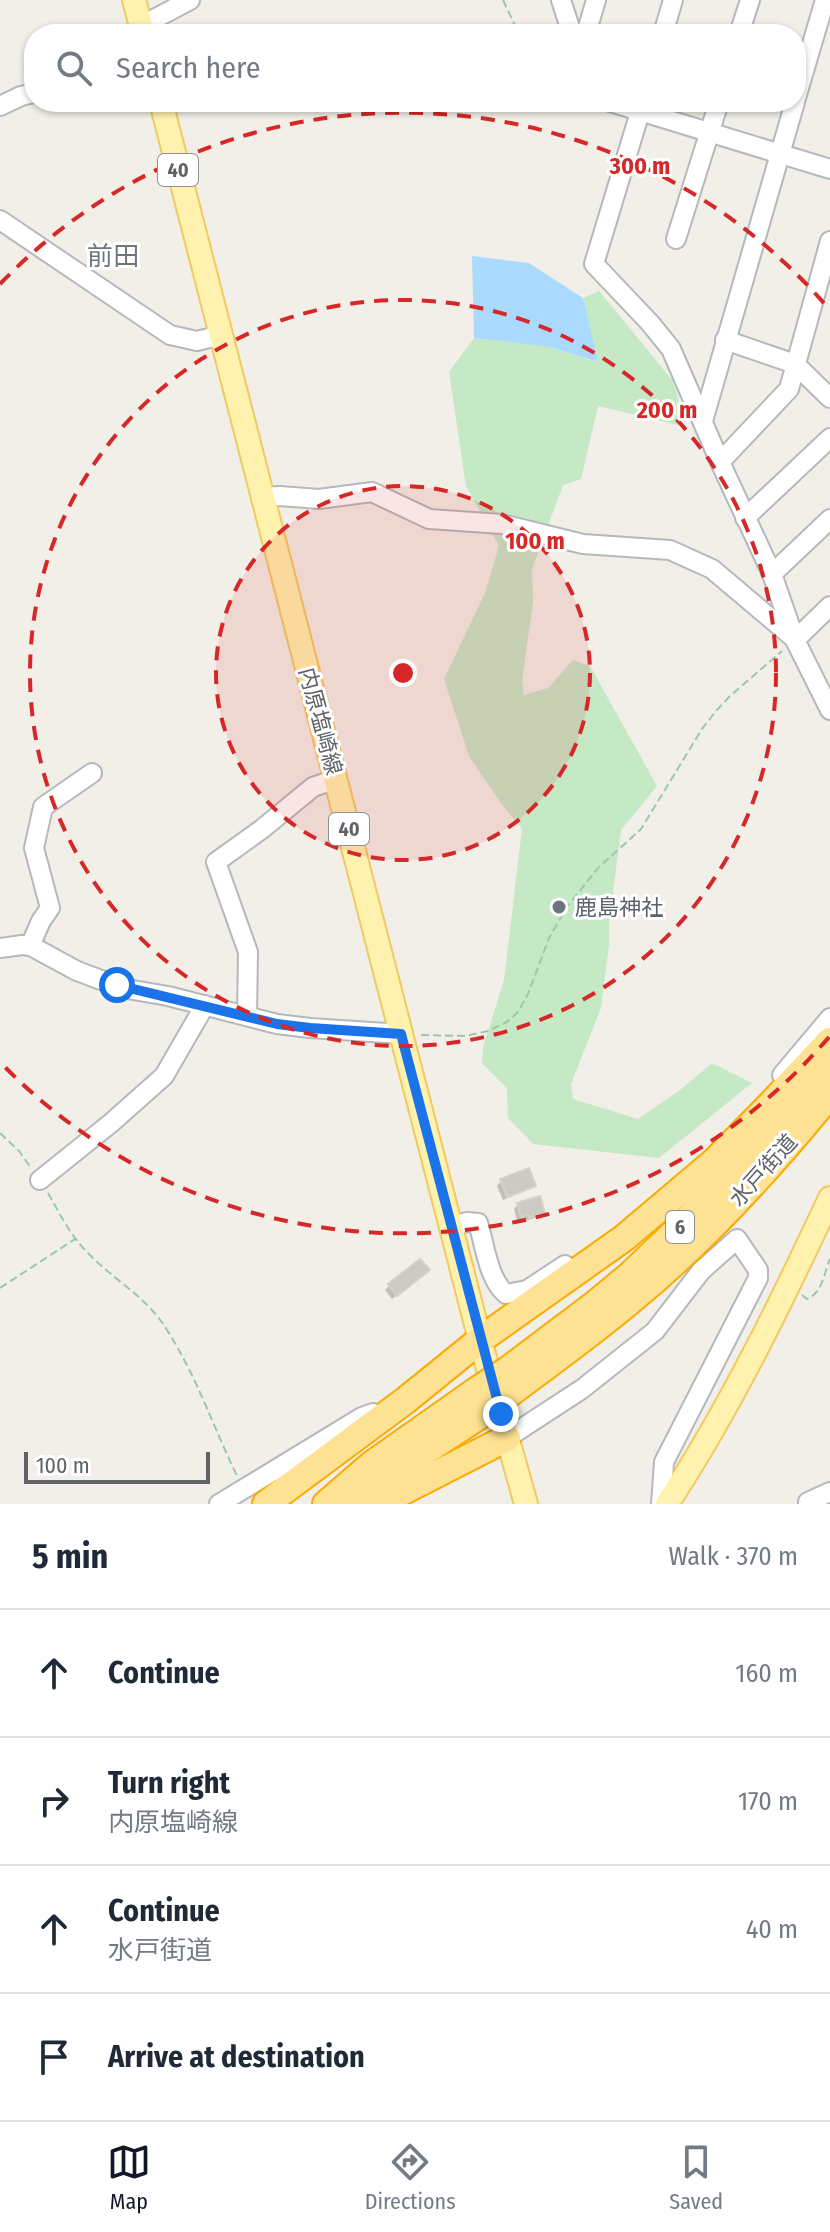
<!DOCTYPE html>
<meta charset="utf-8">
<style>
:root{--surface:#fff;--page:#f2f2f3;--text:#1f2937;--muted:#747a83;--line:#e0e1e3;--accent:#111827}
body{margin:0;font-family:"Fira Sans Condensed","Noto Sans JP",sans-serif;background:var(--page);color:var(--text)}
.scale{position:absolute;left:24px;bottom:20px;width:186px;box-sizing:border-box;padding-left:8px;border:4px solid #5f6368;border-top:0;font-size:22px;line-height:28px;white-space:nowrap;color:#5f6368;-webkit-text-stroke:6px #fff;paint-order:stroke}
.stop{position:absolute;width:24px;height:24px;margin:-18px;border:6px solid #1a73e8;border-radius:50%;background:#fff}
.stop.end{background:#1a73e8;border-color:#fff;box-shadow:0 2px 8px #0008}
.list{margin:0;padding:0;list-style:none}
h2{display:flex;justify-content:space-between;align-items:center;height:104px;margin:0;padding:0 32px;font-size:34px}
h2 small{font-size:26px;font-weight:400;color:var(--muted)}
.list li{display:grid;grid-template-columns:52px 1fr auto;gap:24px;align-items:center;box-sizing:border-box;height:128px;padding:0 32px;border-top:2px solid var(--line)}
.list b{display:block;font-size:30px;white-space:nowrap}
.list p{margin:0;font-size:26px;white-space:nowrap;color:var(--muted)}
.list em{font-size:26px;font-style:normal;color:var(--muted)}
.icon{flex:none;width:44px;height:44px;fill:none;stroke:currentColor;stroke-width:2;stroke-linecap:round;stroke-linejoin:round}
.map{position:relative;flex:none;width:830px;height:1504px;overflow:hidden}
.search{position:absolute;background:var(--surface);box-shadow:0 2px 6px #0004;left:24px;right:24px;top:24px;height:88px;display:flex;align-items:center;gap:20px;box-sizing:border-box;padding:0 28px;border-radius:32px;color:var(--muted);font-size:30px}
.sheet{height:616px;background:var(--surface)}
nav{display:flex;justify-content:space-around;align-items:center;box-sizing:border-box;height:112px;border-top:2px solid var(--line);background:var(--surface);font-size:22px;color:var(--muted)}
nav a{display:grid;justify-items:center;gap:4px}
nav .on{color:var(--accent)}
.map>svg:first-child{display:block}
</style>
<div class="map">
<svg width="830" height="1504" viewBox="0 0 830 1504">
<rect width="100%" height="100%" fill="#f1efe8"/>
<!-- green -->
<path fill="#c5e8c5" d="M599 291 673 381 682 411 678 425 598 406 581 479 563 485 532 569 533 602 522 681 524 695 548 688 573 660 590 666 657 786 621 830 609 924V944L601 1008 571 1084 573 1099 638 1119 680 1090 712 1063 752 1083 659 1158 533 1144 508 1118 507 1088 482 1063 483 1047 504 980 522 829 500 802 469 756 444 679 485 593 499 546 466 486 449 372 474 338 550 347 597 362 583 298Z"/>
<!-- water -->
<path fill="#aadaff" d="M472 256 529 263 583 298 598 362 550 347 474 338Z"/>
<!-- shadow -->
<g fill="#0003">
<path d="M501 1181 534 1185 529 1189 503 1200 497 1186Z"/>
<path d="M518 1204 543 1212 539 1217 525 1221 524 1218 517 1220 514 1209Z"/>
<path d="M423 1275 392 1299 385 1290 389 1286Z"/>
</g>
<!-- building -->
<g fill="#cccac5" stroke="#d6d1c6" stroke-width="2">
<path d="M529 1168 536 1186 507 1197 500 1179Z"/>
<path d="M540 1196 545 1213 529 1218 528 1215 521 1217 517 1203Z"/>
<path d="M420 1259 430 1270 397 1296 388 1284Z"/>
</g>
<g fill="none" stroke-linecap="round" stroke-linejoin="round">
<defs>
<g id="minor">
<path d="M561 0 572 34"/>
<path d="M131 34 141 26 190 0"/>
<path d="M586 34 596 0"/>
<path d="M663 34 673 0"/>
<path d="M739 34 750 0"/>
<path d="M796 98 825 0"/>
<path d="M610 102 830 169"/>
<path d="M643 102 594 264 650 323 671 349 720 462 772 574 795 640 830 710"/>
<path d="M0 106 21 96 34 93"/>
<path d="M0 220 170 335 197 341 221 335"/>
<path d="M676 239 719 102"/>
<path d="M725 340 795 364 830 398"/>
<path d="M703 421 795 102"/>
<path d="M720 462 789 389 830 241"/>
<path d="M261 497 280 496 319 499 372 492 429 519 502 524 583 544 670 550 712 569 795 639"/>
<path d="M745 518 830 438"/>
<path d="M772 574 830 519"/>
<path d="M795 640 830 606"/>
<path d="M30 946 41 921 50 908 34 848 43 807 92 773"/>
<path d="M0 948 22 945 31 946 77 971 101 980 133 990 168 996 277 1024 310 1028 401 1034"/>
<path d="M247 1016 248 952 216 862 262 829 313 787 336 779"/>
<path d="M782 1075 830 1018"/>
<path d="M40 1180 111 1123 164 1076 205 1005"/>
<path d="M451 1226 467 1222 478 1223C485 1245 488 1279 506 1294L527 1290 565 1265"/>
<path d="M507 1438 582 1389 655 1331 701 1271 737 1239 758 1270V1278L664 1462 661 1504"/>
<path d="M219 1504 362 1417 373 1413"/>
<path d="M808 1504V1502L830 1492"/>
</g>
<g id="major">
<path d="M134 0 143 34"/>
<path d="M161 102 480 1340 526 1504"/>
<path d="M667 1504C730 1408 781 1303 830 1198"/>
</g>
<g id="highway">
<path d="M509 1369 594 1305 629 1276 673 1234 764 1141 830 1064"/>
<path d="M514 1390C553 1361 593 1332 630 1301 702 1242 771 1167 830 1094"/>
<path d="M351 1500 482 1414"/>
<path d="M266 1504 406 1400 480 1340 624 1238 714 1162 771 1104 830 1041"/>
<path d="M326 1504 371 1465 476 1391"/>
<path d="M378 1504 507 1438"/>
</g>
</defs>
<!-- minor casing -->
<use href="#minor" stroke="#b5b8bc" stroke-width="22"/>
<!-- major casing -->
<use href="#major" stroke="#f2c960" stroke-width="26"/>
<!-- highway casing -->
<use href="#highway" stroke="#f9ab00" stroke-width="30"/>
<!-- path -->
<g stroke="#9cc7a9" stroke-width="2" stroke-dasharray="8 4" stroke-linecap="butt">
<path d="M503 0 519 34"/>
<path d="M552 102 555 107"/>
<path d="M421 1035 465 1036 488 1031 507 1022 518 1012 528 994 549 938 567 907 598 868 641 829 702 729 716 711 730 696 782 651"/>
<path d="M0 1133 19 1151 31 1168"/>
<path d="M48 1193C60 1214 71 1237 89 1254 112 1278 141 1294 161 1321 194 1369 212 1424 237 1476"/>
<path d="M0 1288 75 1239"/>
<path d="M802 1295 807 1299C823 1293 824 1272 830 1259"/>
</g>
<!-- minor -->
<use href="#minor" stroke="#fff" stroke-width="18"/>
<!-- major -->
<use href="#major" stroke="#fff2af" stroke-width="22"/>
<!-- highway -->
<use href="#highway" stroke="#fde293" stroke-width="26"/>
<defs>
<g id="highway-bridge">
<path d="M476 1391 509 1369"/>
<path d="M482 1414 514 1390"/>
</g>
</defs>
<!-- highway-bridge casing -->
<use href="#highway-bridge" stroke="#f9ab00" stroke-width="30" stroke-linecap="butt"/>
<!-- highway-bridge -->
<use href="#highway-bridge" stroke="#fde293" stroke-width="26"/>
</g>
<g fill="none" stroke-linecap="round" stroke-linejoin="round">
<!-- route -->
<path stroke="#1a73e8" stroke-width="10" d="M117 985 277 1024 310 1028 401 1034 501 1414"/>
</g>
<!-- distance rings -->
<circle cx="403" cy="673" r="187" fill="#d62828" fill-opacity=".12"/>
<g fill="none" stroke="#d62828" stroke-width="4" stroke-dasharray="14 10">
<circle cx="403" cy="673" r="187"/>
<circle cx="403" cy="673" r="373"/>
<path d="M829 1037A560 560 0 0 1 0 1062M0 284A560 560 0 0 1 829 309"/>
</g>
<!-- markers -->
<circle fill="#6b7280" stroke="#fff" stroke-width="3" cx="559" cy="907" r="8"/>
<g text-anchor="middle" stroke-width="6" stroke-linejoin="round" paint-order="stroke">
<!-- shield labels -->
<g fill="#fff" stroke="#8f9295" stroke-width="2">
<rect x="158" y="154" width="40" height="32" rx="6"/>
<rect x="329" y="813" width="40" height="32" rx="6"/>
<rect x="666" y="1211" width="28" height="32" rx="6"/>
</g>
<g font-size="20" font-weight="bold" fill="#5f6368">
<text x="178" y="177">40</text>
<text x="349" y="836">40</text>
<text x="680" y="1234">6</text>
</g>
<!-- street labels -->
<g font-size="22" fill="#5f6368" stroke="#fff">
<text transform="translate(321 721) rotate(75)" y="8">内原塩崎線</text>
<text transform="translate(763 1170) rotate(-48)" y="8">水戸街道</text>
</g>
<!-- worship labels -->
<g font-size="22" fill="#5b616d" stroke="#fff" text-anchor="start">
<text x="575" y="915">鹿島神社</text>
</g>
<!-- quarter labels -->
<g font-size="26" fill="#70757a" stroke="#fff">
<text x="113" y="265">前田</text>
</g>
</g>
<circle cx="403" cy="673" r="12" fill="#d62828" stroke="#fff" stroke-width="4"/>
<g font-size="24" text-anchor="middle" font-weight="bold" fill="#d62828" stroke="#fff" stroke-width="6" stroke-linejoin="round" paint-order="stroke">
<text x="640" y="174">300 m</text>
<text x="667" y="418">200 m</text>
<text x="535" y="549">100 m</text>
</g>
</svg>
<div class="scale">100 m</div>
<div class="stop" style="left:117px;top:985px"></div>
<div class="stop end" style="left:501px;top:1414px"></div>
<div class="search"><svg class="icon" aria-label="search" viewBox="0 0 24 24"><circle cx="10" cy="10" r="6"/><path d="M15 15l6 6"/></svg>Search here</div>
</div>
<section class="sheet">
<h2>5 min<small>Walk · 370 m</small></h2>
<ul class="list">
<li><svg class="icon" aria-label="ahead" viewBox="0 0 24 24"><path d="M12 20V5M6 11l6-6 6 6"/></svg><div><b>Continue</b></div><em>160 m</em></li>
<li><svg class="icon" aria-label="right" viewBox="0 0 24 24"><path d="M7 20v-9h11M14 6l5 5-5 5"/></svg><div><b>Turn right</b><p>内原塩崎線</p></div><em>170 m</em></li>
<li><svg class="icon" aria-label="ahead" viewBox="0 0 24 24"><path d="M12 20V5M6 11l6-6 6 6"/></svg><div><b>Continue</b><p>水戸街道</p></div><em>40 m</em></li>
<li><svg class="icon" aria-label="arrive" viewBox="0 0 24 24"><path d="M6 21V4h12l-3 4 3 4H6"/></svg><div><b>Arrive at destination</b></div></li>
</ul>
</section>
<nav>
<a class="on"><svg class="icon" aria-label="map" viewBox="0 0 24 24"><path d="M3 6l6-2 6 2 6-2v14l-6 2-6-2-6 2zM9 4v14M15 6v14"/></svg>Map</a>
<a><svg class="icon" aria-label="directions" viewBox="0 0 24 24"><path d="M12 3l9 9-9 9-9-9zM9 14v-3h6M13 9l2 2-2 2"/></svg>Directions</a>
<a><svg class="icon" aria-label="saved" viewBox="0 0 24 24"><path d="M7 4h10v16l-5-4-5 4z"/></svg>Saved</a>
</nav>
